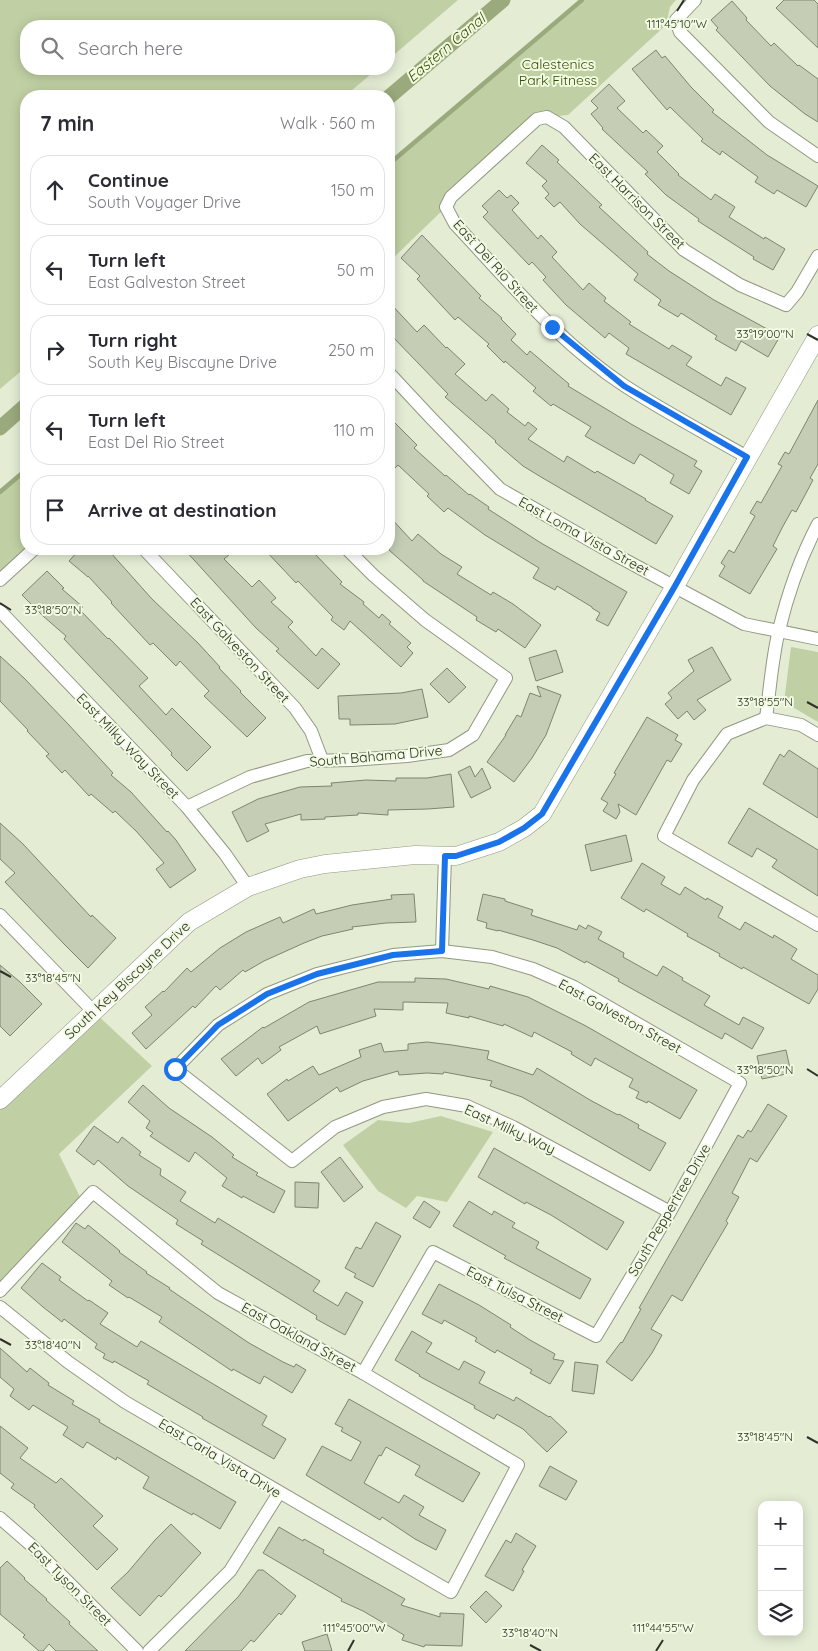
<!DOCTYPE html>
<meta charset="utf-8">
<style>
:root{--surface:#fff;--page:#f7f7f7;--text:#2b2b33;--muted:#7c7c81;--line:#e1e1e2}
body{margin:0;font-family:Quicksand,sans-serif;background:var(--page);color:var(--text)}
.controls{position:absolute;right:15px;bottom:15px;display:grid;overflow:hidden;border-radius:10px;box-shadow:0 2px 12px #0003}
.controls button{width:45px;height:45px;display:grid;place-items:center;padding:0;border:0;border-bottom:1px solid var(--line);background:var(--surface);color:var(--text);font:25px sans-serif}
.stop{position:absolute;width:15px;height:15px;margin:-11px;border:4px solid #1a73e8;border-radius:50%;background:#fff}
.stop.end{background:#1a73e8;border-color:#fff;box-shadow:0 1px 5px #0008}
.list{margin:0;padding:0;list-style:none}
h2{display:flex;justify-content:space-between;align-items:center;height:65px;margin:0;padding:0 20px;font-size:21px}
h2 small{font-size:16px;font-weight:400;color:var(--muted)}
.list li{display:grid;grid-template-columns:32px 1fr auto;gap:15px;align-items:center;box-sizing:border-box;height:70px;margin:0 10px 10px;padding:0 10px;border:1px solid var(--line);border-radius:20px}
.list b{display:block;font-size:19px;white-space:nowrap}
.list p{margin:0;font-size:16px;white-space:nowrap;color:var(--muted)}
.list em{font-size:16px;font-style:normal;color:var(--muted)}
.icon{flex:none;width:28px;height:28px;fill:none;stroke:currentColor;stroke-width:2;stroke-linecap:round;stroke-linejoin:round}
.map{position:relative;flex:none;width:818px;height:1651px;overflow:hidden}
.search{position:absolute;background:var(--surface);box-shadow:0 2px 12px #0003;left:20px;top:20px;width:375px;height:55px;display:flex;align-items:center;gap:12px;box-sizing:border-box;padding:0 18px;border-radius:20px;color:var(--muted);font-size:19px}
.panel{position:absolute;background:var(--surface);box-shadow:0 2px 12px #0003;left:20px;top:90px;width:375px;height:465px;border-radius:20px}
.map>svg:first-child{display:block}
</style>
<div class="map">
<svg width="818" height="1651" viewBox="0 0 818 1651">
<rect width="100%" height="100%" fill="#e4edd4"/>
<!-- green -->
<g fill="#c1d0a4">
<path d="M0 0H458L389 59V26H26V69H377L345 96H26V367L0 389Z"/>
<path d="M584 0H676L670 7 666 25 568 115 547 117 446 207 389 262V164Z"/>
<path d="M26 467V549L0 578V489Z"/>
<path d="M791 647 818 652V722L784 702Z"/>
<path d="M94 1012 152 1066 59 1154 83 1203 0 1291V1100Z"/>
<path d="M441 1116 493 1132 447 1202 417 1196 406 1208 378 1191 343 1145 378 1120 409 1123Z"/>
</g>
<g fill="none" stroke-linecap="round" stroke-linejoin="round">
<!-- stream -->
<g stroke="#9aaa7c" stroke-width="4.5">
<path d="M389 164 582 0"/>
<path d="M0 492 26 470"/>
</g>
<!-- canal -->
<g stroke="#9aaa7c" stroke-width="15">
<path d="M389 97 503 0"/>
<path d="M0 428 26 405"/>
</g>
</g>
<!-- building -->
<g fill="#c5ceb5" stroke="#7d856e">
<path d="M784 0H814L818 4V48L776 8Z"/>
<path d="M732 1 747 18 746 20 771 46 774 43 798 66 799 65 818 79V122L805 114 770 86 716 30 718 28 711 20Z"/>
<path d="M656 50 662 58 665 56 691 87 714 110 712 112 767 155 818 186 806 207 777 190 774 194 755 182 758 177 722 151 720 155 701 141 703 139 670 107 667 110 632 69Z"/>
<path d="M609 84 625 101 617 108 643 133 646 130 663 146 657 152 679 174 678 175 711 200 715 194 735 207 729 217 764 239 765 237 785 249 773 270 753 259 754 257 698 221 699 219 666 195 645 174 648 172 602 129 603 128 591 114 598 108 591 101Z"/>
<path d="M542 145 559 160 557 162 602 205 599 207 648 252 647 254 669 271 714 300 780 336 768 357 741 341 736 351 715 339 717 336 681 313 678 317 658 305 661 300 634 280 638 274 580 224 560 202 554 207 545 198 549 194 542 186 547 181 526 163Z"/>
<path d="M499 190 507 198 511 195 519 203 512 210 538 239 541 235 557 252 552 257 583 290 589 283 606 298 604 301 631 322 629 324 669 349 672 345 692 357 686 365 721 386 726 377 746 388 731 415 626 354 629 348 609 333 605 338 566 305 543 280 546 277 532 262 529 265 483 217 488 212 482 206Z"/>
<path d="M422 235 481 296 479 298 502 318 501 319 516 334 511 340 527 355 530 351 569 384 568 386 631 424 697 461 694 466 702 471 689 494 670 483 674 475 640 454 634 464 585 436 591 427 553 404 551 406 533 391 536 388 505 361 504 363 487 346 489 344 458 317 455 320 417 279 420 276 401 258Z"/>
<path d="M389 302 417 332 424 325 446 348 447 347 465 364 455 374 486 401 492 394 509 409 507 412 525 426 528 422 537 429 528 439 564 462 567 456 595 473 597 471 646 499 645 500 673 516 656 544 541 477 523 466 495 442 496 441 445 397 448 394 389 333Z"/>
<path d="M818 400V464L810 478 813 480 796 512 792 510 782 528 773 546 777 549 750 594 719 576 725 566 721 563 729 550 734 553 755 516 750 513 757 501 761 503 782 466 778 464 785 452 789 454Z"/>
<path d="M389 417 417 445 414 448 445 476 446 475 469 495 470 494 489 507 488 509 541 543 627 592 608 626 596 620 600 613 592 608V607L557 586 555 590 533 578 539 568 485 535 448 508 444 512 427 496 429 494 398 465 395 468 389 462Z"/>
<path d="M389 516 412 541 418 534 441 554 462 567 457 574 491 595 493 592 513 604 541 625 525 648 498 629 496 632 476 620 477 617 423 581V580L389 550Z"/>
<path d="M80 549H106L110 552 152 599 198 643 220 667 219 668 241 691 240 692 266 718 247 737 204 696 209 691 180 661 176 666 153 643 150 645 111 603 112 602 88 576V577L69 561Z"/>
<path d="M184 549H236L224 559 252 587 259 580 276 598 271 602 293 622 288 627 316 656 322 648 340 664 318 689 276 651 279 649 256 628Z"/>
<path d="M264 549H310L342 582 340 584 364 602 363 604 379 618 382 614 391 622 389 624 411 643 407 647 413 653 401 667 350 621 344 630 331 620 333 617 298 581 296 583Z"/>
<path d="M47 571 64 588 62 589 83 607 80 610 108 639 109 638 148 678 139 686 166 715 172 708 211 747 187 771 171 755 172 753 64 639 66 636 43 616 22 595Z"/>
<path d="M712 647 731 680 697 700 706 710 694 720 687 711 678 719 665 704 672 698 668 693 694 671 688 660Z"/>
<path d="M556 650 563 672 536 681 529 658Z"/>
<path d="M0 656 24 678 68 724 113 773 111 775 131 792 167 832 168 831 176 840 196 870 170 888 156 869 164 863 137 832 115 811 113 813 91 794 89 796 65 770 62 773 46 756 49 754 27 731 28 730 0 701Z"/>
<path d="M447 668 466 687 449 703 430 684Z"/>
<path d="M537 686 561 695 546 735 532 758 514 782 487 762 506 735H505L517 715 521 717 530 693 541 697Z"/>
<path d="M422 689 428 717 395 724 350 725V719H339L338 696 401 693Z"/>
<path d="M647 717 678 735 675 740 682 744 671 762 667 760 636 815 618 804 620 812 616 819 603 811 608 803 601 799 616 774 614 773Z"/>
<path d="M789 750 818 769V818L763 784 780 754 784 757Z"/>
<path d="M470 766 475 777 482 768 491 788 471 798 458 772Z"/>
<path d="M451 774 454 807 428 809 388 810V815L358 813V815L325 817V819L301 820V814L265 824 269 831 247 842 232 812 258 799 300 787 332 786 331 783 366 780 396 781V778H427Z"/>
<path d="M749 808 818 850V896L772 867 777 860 757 848 752 857 728 843Z"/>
<path d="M0 823 23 844 91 917 92 915 116 938 88 968 64 944 5 882 15 873 0 859Z"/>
<path d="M626 835 632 861 591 871 585 845Z"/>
<path d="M642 863 665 877 661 884 680 895 685 887 706 900 707 898 723 907 718 917 740 930 745 922 773 938 774 935 797 949 791 959 818 975V989L809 1004 743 967 742 969 719 956 720 954 687 936 688 934 646 909 644 912 621 898Z"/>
<path d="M414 894 416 922 386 923 352 927 353 929 322 936 304 943 264 961 245 972 243 970 220 990 216 986 195 1008 193 1006 146 1049 132 1033 152 1015 145 1007 163 991 164 992 187 968 191 972 220 948 246 932 280 917 283 923 314 909 316 914 352 905 392 899 391 895Z"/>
<path d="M483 894 505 899V901L533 910 531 915 577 930 579 925 586 929 588 925 602 932 598 939 624 953 623 957 657 976 663 966 683 978 682 980 710 996 704 1005 739 1025 743 1017 764 1028 752 1049 725 1033 722 1039 618 981 619 979 586 961 585 963 557 948 533 940 498 930V931L486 928 487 923 477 920Z"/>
<path d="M0 965 20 982 42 1004 10 1036 0 1026Z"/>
<path d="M415 978 446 979 489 989 490 986 528 997 586 1026 697 1090 680 1119 648 1101 647 1103 636 1098 639 1092 629 1087 633 1079 595 1058 591 1066 571 1054 572 1052 534 1032 532 1037 504 1024 503 1026 469 1016V1018L446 1013 448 1003 403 1002V1010L374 1009 376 1016 320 1034 317 1026 279 1047 281 1050 262 1064 258 1058 236 1076 221 1059 263 1027 264 1028 309 1002 378 982H415Z"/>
<path d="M427 1042 452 1045 489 1051 487 1059 533 1075 537 1068 590 1100 618 1115 619 1114 639 1125 638 1128 666 1143 650 1171 522 1097 490 1086 492 1081 444 1072 443 1074 427 1073 399 1075 398 1071 363 1081 340 1092 337 1087 288 1121 267 1094 287 1079 288 1081 313 1066 319 1075 361 1057 359 1050 381 1043 384 1052 408 1050V1044Z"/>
<path d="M786 1050 791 1073 762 1079 757 1056Z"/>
<path d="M143 1085 169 1108 212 1137 234 1155 232 1157 258 1173 256 1175 285 1191 274 1213 243 1196 242 1198 222 1186 227 1178 195 1152 189 1162 150 1136 153 1133 146 1128 150 1121 128 1102Z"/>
<path d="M768 1104 787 1116 757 1162 750 1158 732 1193 739 1197 726 1221 728 1223 682 1301 672 1295 651 1329 662 1335 652 1353 632 1381 606 1362 621 1342 622 1343 641 1309 639 1308 738 1135 743 1138 748 1130 751 1132Z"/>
<path d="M94 1126 118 1143 122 1137 141 1152 139 1155 161 1169 160 1175 186 1192 180 1201 215 1223 218 1218 320 1281 313 1291 338 1306 346 1292 363 1302 345 1335 316 1319 317 1316 201 1244 203 1241 176 1224 178 1220 128 1186 98 1160 94 1165 76 1151Z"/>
<path d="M494 1148 624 1222 607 1250 551 1215 526 1202 525 1204 478 1177Z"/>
<path d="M340 1157 363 1187 344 1202 321 1172Z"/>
<path d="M295 1182 319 1183 318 1208 295 1207Z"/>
<path d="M424 1201 440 1212 430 1228 413 1218Z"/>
<path d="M469 1201 492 1215 494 1211 515 1223 512 1227 539 1242 536 1248 591 1279 580 1299 504 1258 506 1256 453 1226Z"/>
<path d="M376 1222 401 1236 373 1287 354 1277 356 1274 345 1268 356 1247 361 1249Z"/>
<path d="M76 1223 85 1229 88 1225 120 1251 119 1252 147 1272 146 1273 170 1288 169 1289 249 1343 283 1362 294 1367 296 1364 306 1370 292 1393 264 1376 260 1384 233 1369 232 1371 159 1322 162 1317 129 1297 128 1298 109 1285 112 1281 62 1242Z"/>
<path d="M42 1263 61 1277 59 1280 88 1301 89 1300 108 1313 100 1324 137 1347 141 1341 267 1416 262 1425 286 1439 274 1459 202 1418 203 1417 147 1384 149 1381 114 1361 113 1363 103 1358 105 1354 95 1348 97 1344 64 1319 62 1322 43 1307 21 1288Z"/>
<path d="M439 1284 479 1305 511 1325 510 1327 530 1340 555 1354 553 1359 564 1361 550 1384 530 1373 532 1370 497 1350 495 1353 475 1341 477 1338 444 1320 442 1324 422 1314Z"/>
<path d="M412 1331 432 1343 426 1352 459 1370 464 1361 485 1372 479 1383 514 1401 516 1397 549 1417 550 1416 567 1432 547 1452 523 1429 497 1414 494 1419 474 1408 475 1406 419 1376 420 1375 395 1360Z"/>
<path d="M0 1348 27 1372 30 1368 49 1383 48 1385 74 1401 72 1404 100 1420 99 1422 236 1502 220 1529 193 1513 192 1515 143 1488 149 1477 117 1457 116 1460 87 1442 83 1448 63 1435 68 1427 33 1405 29 1410 10 1396 14 1389 0 1377Z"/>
<path d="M575 1362 598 1365 594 1394 572 1391Z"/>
<path d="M349 1399 480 1473 463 1502 415 1475 420 1466 386 1447 381 1456 379 1455 364 1483 399 1503 404 1495 424 1507 419 1515 446 1530 436 1550 415 1539 382 1517 380 1520 306 1475 322 1446 351 1461 361 1442 341 1431 343 1428 335 1424Z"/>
<path d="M0 1426 28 1448 20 1458 56 1483 61 1478 103 1516 93 1526 118 1549 97 1570 34 1507 35 1505 11 1488 14 1484 0 1473Z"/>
<path d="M550 1466 577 1481 566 1500 539 1486Z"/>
<path d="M171 1524 201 1553 161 1597 159 1595 140 1616 111 1588 128 1572 155 1540Z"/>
<path d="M279 1527 303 1541 304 1539 324 1550 323 1553 405 1599 401 1605 440 1617V1613L464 1614 462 1646 425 1645 424 1647 402 1640 404 1635 363 1611 341 1601 342 1599 263 1553Z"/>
<path d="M516 1533 536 1546 522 1570 524 1571 513 1591 485 1576 506 1540 511 1543Z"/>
<path d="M7 1561 25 1578 24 1579 47 1599 46 1600 70 1622 69 1624 98 1651H56L49 1644 43 1651H39L23 1637 25 1635 0 1614V1568Z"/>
<path d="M258 1570H263L296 1596 281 1615 279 1613 254 1642 251 1640 241 1651H185L238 1597Z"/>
<path d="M486 1591 502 1606 486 1623 470 1607Z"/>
<path d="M327 1634 332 1651H305L302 1642Z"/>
</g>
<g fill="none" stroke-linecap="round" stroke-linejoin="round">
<defs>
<g id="street">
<path d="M695 0 676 20 680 32 769 122 818 156"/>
<path d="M389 373 431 418 500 489 612 553 744 624 818 639"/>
<path d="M747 457C707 434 665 412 625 386 559 343 508 280 455 224L446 207 451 197 537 119 547 117 564 127 684 250 740 285 786 305 797 292 818 256"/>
<path d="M144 549 295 708 311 731 322 760"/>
<path d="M0 580 34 549"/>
<path d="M0 611 187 807 225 854 248 887"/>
<path d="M766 718 727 734 693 780 664 836 818 925"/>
<path d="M766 718C770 689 772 658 779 630 788 593 800 558 818 524"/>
<path d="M766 718 801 725 818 735"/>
<path d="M187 807 250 777 307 761 351 760 407 756 449 750 473 735 506 678 425 620 373 575 347 549"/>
<path d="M0 915 94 1012"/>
<path d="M442 951 445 856"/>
<path d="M0 1291 93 1192 218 1293 363 1373 518 1465 451 1592 125 1402 68 1362 0 1307"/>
<path d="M363 1373 433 1252 596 1336 670 1212 740 1083 574 987 533 969 492 957 442 951 393 955 317 974 267 994 218 1025 175 1069 292 1161 335 1127 383 1107 426 1099 467 1106 513 1127 670 1212"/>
<path d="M0 1518 31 1545 137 1651"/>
<path d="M149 1651 230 1571 279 1493"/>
</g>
<path id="secondary" d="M0 1100 189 922 248 887 300 869 325 864 415 855 456 856 499 842 524 828 542 814 675 586 818 335"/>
</defs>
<!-- street casing -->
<use href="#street" stroke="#909981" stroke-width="14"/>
<!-- secondary casing -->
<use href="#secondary" stroke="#909981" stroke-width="19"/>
<!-- street -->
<use href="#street" stroke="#fff" stroke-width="12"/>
<!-- secondary -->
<use href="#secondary" stroke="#fff" stroke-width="18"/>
</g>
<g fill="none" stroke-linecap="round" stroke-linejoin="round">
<!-- route -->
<path stroke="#1a73e8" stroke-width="6" d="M175 1069 218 1025 267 994 317 974 393 955 442 951 445 856H456L499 842 524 828 542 814 675 586 747 457 624 386 552 327"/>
</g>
<!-- ticks -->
<path fill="none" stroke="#2f3229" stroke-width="2" d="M677 11 684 0M807 334 818 340M0 603 11 610M807 702 818 708M0 971 11 977M807 1069 818 1076M0 1339 11 1345M807 1437 818 1443M530 1645 541 1651M348 1651 354 1640M656 1651 663 1640"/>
<g text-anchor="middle" stroke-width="4" stroke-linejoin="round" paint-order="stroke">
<!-- park labels -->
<g font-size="14" fill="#3b4c00" stroke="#f1fbe1">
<text x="558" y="69">Calestenics<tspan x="558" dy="16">Park Fitness</tspan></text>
</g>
<!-- street labels -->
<g font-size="14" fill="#2f3229" stroke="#f1fbe1">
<text transform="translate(637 201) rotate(45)" y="5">East Harrison Street</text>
<text transform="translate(496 266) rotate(48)" y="5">East Del Rio Street</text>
<text transform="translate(584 536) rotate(29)" y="5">East Loma Vista Street</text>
<text transform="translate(240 650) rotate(47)" y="5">East Galveston Street</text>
<text transform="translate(128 746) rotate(46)" y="5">East Milky Way Street</text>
<text transform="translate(376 756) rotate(-5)" y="5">South Bahama Drive</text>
<text transform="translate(127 980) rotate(-43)" y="5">South Key Biscayne Drive</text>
<text transform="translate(620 1016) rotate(29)" y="5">East Galveston Street</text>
<text transform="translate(510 1129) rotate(25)" y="5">East Milky Way</text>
<text transform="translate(669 1210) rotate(-60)" y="5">South Peppertree Drive</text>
<text transform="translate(515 1294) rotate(27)" y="5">East Tulsa Street</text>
<text transform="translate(299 1337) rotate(29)" y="5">East Oakland Street</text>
<text transform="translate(220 1458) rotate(31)" y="5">East Carla Vista Drive</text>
<text transform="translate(70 1584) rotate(45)" y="5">East Tyson Street</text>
</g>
<!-- water labels -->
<g font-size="15" font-style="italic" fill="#405107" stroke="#f1fbe1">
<text transform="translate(446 48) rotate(-40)" y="5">Eastern Canal</text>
</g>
</g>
<g font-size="12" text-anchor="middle" fill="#2f3229" stroke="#f1fbe1" stroke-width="4" stroke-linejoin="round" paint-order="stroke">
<text x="677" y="28">111°45'10"W</text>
<text x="765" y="338">33°19'00"N</text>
<text x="53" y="614">33°18'50"N</text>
<text x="765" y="706">33°18'55"N</text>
<text x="53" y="982">33°18'45"N</text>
<text x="765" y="1074">33°18'50"N</text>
<text x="53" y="1349">33°18'40"N</text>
<text x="765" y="1441">33°18'45"N</text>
<text x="354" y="1632">111°45'00"W</text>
<text x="663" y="1632">111°44'55"W</text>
<text x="530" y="1637">33°18'40"N</text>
</g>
</svg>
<div class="controls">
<button>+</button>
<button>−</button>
<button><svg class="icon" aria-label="layers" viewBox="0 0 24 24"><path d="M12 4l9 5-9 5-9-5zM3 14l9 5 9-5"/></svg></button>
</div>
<div class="stop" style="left:175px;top:1069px"></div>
<div class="stop end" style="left:552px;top:327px"></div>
<div class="search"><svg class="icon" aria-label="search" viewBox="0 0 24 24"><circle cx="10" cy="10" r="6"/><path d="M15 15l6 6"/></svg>Search here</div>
<section class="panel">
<h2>7 min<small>Walk · 560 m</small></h2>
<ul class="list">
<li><svg class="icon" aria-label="ahead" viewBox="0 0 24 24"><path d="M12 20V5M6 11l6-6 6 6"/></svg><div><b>Continue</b><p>South Voyager Drive</p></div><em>150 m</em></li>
<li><svg class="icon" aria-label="left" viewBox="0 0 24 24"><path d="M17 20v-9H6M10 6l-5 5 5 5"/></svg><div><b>Turn left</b><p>East Galveston Street</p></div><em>50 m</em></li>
<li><svg class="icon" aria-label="right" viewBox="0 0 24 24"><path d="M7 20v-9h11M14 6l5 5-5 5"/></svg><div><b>Turn right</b><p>South Key Biscayne Drive</p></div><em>250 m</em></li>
<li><svg class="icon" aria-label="left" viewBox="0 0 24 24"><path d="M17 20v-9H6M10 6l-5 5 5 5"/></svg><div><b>Turn left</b><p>East Del Rio Street</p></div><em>110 m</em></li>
<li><svg class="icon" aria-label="arrive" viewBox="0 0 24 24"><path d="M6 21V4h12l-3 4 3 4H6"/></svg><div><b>Arrive at destination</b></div></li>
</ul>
</section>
</div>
